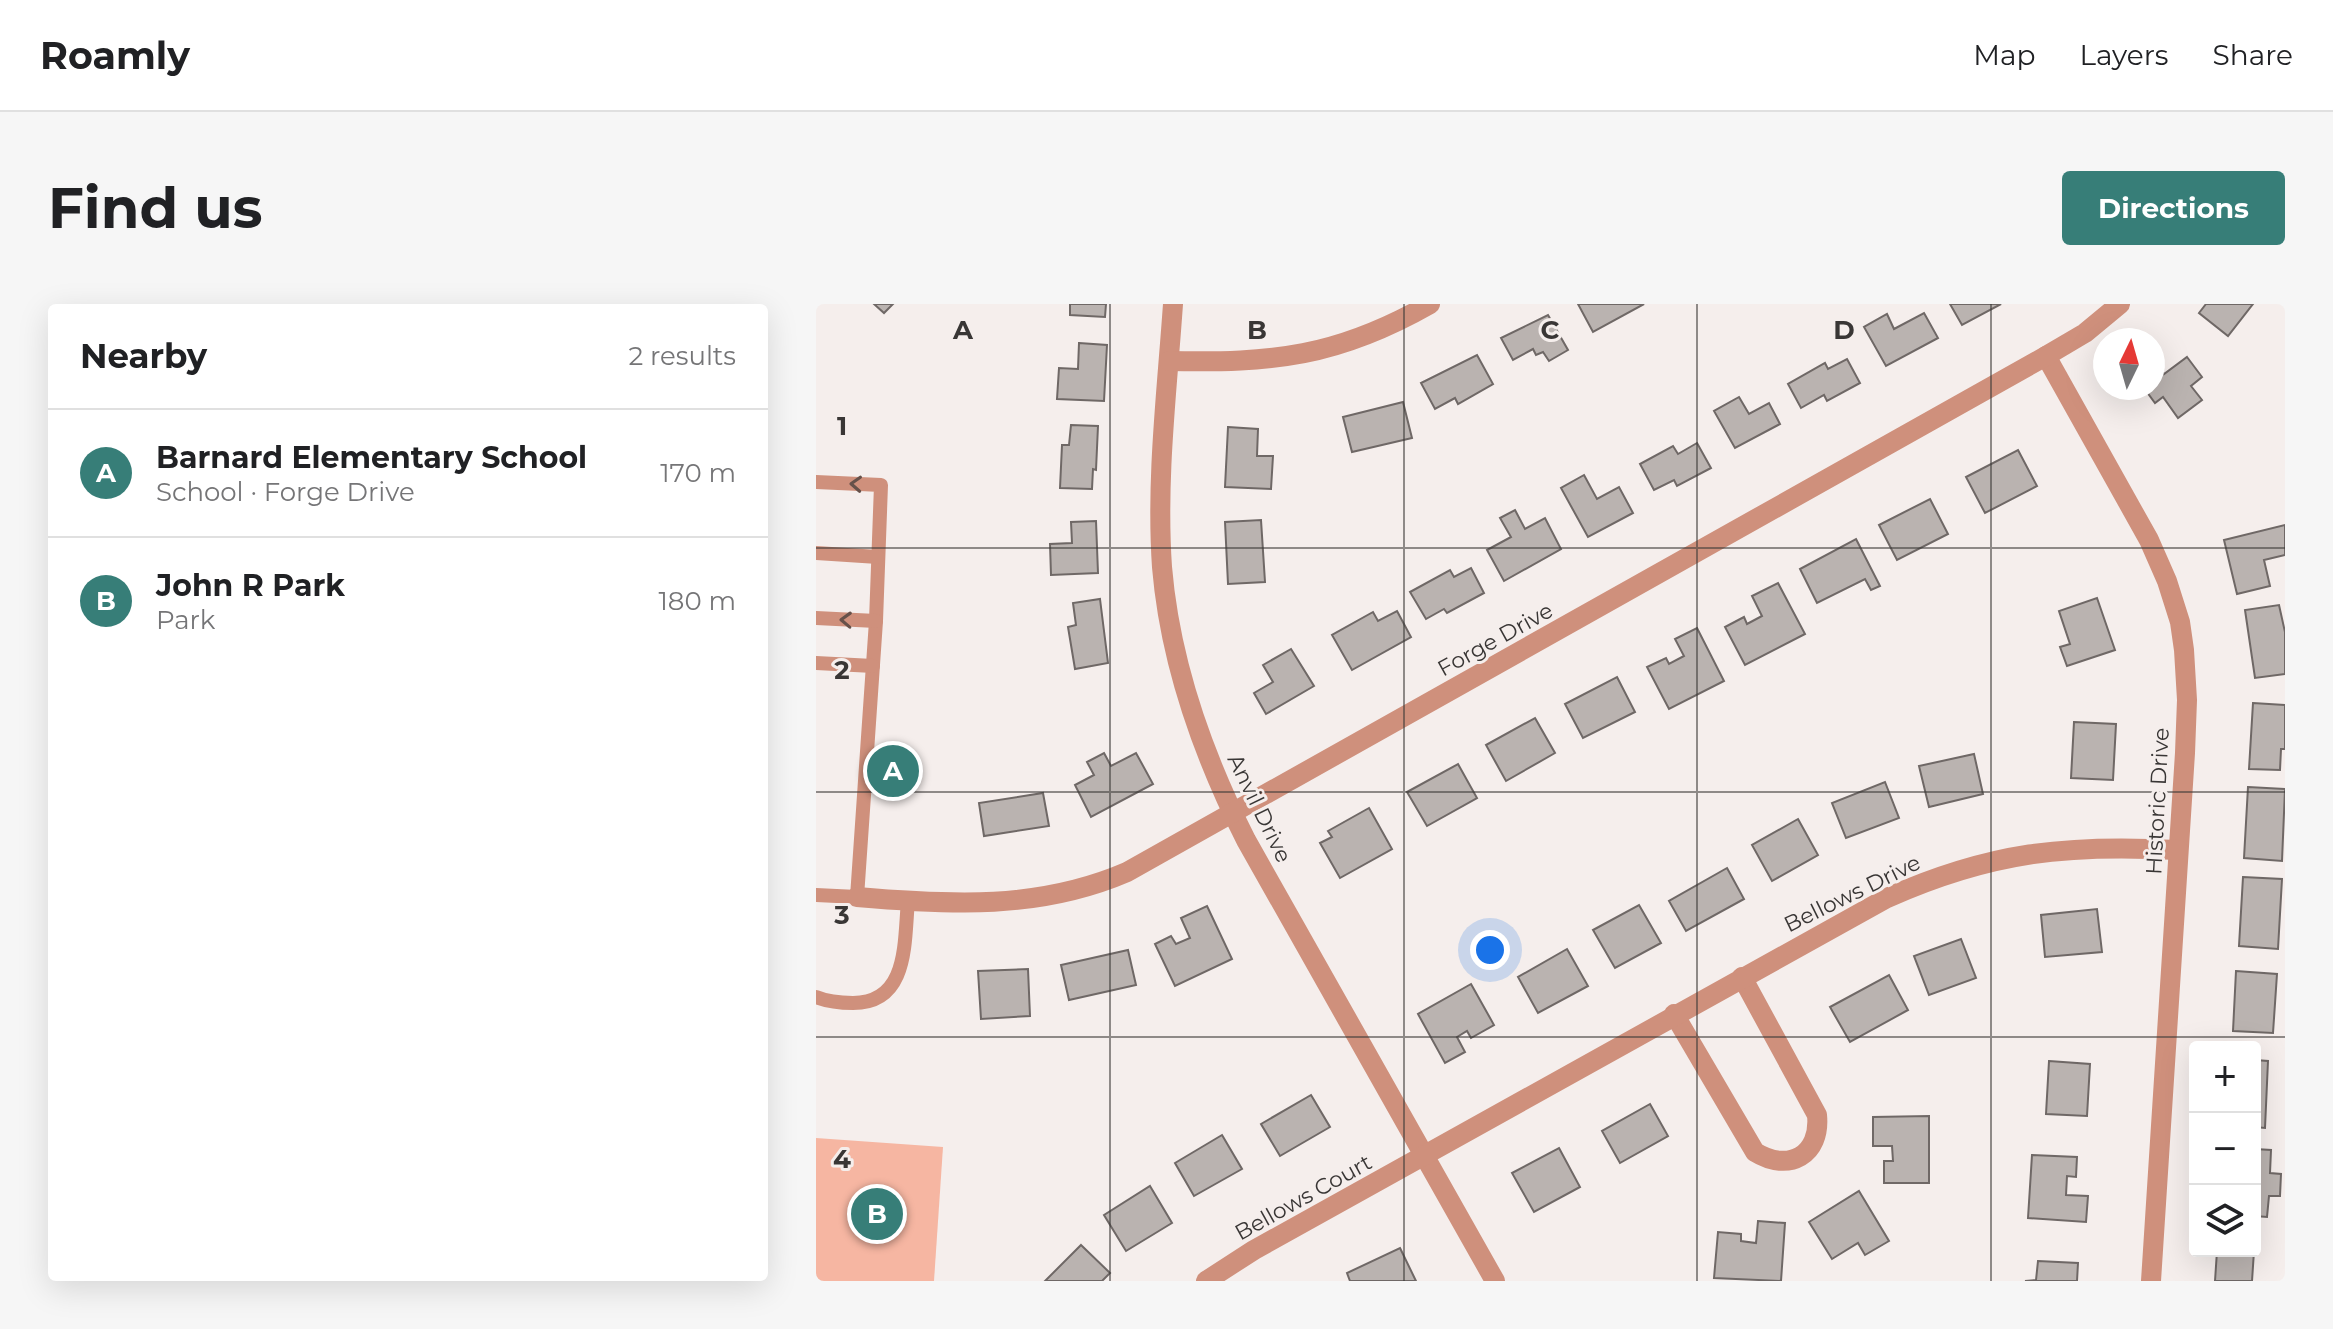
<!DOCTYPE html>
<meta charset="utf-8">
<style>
:root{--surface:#fff;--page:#f6f6f6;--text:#202124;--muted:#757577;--line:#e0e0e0;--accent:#377e78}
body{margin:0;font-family:Montserrat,sans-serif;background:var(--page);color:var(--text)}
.controls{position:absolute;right:24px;bottom:24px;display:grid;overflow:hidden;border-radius:8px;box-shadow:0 8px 32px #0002}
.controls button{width:72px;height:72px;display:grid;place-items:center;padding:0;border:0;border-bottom:2px solid var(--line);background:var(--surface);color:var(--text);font:40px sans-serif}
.compass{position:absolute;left:1277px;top:24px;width:72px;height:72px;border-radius:50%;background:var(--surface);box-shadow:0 8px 32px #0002;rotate:5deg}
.you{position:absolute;left:674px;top:646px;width:28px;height:28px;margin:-20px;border:6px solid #fff;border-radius:50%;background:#1a73e8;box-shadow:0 0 0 12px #1a73e833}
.badge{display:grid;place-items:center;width:52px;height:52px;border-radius:50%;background:var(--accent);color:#fff;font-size:26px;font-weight:700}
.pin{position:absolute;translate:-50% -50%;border:4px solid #fff;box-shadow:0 2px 8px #0006}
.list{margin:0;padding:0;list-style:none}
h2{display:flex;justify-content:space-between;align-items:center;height:104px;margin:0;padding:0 32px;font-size:34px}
h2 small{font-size:26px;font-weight:400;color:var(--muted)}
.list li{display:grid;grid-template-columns:52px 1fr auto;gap:24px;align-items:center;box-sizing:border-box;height:128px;padding:0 32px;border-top:2px solid var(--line)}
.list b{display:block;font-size:30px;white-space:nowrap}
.list p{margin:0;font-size:26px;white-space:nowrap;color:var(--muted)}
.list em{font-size:26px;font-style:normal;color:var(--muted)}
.icon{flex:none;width:44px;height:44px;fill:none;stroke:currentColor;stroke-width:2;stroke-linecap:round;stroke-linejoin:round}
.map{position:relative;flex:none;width:1469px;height:977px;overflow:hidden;border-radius:8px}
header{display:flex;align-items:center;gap:48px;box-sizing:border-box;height:112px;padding:0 40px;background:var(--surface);border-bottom:2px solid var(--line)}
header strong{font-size:38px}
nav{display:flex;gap:44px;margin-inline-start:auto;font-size:28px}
.intro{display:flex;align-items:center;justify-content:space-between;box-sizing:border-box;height:192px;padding:0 48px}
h1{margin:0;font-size:56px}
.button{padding:20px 36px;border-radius:8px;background:var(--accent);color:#fff;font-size:28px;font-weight:700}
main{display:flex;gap:48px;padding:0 48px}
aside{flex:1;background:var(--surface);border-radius:8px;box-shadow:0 8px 32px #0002}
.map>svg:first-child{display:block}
</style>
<header>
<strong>Roamly</strong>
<nav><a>Map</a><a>Layers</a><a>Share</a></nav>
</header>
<div class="intro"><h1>Find us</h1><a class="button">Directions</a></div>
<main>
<aside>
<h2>Nearby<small>2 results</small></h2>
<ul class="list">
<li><span class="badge">A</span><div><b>Barnard Elementary School</b><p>School · Forge Drive</p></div><em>170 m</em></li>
<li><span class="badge">B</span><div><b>John R Park</b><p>Park</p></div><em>180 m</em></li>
</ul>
</aside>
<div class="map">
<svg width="1469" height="977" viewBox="0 0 1469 977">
<rect width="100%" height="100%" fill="#f5eeec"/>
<!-- green -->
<path fill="#f6b6a2" d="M0 834 127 843 118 977H0Z"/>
<!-- building -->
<g fill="#bab3b0" stroke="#6f6866" stroke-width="2">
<path d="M58 0H77L68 9Z"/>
<path d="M254 0H290L289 13 254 11Z"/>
<path d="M762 0H828L777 28Z"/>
<path d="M1134 0H1185L1146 21Z"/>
<path d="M1390 0H1437L1412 32 1383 9Z"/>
<path d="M1108 9 1122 34 1070 62 1048 23 1071 10 1078 25Z"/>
<path d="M732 11 752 46 733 57 727 48 720 51 717 45 697 56 685 34Z"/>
<path d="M263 39 291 41 288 97 241 95 243 64 262 65Z"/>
<path d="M661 51 677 80 642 100 639 94 619 105 605 79Z"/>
<path d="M1371 53 1386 73 1375 82 1386 96 1362 114 1347 93 1339 99 1328 84H1337V56L1348 70Z"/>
<path d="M1031 55 1044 79 1011 97 1008 91 985 104 972 80 1009 59 1012 65Z"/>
<path d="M923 93 933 110 953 99 964 120 919 144 898 107Z"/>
<path d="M587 98 596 134 536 148 527 113Z"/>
<path d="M255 121 282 122 280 166 277 165 276 185 244 184 246 141H253Z"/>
<path d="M412 123 442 125 441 152H457L455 185 409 183Z"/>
<path d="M881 139 895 164 861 182 858 176 838 186 824 160 857 142 862 150Z"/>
<path d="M1202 146 1221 182 1169 209 1150 173Z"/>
<path d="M768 171 781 195 803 183 817 209 772 233 745 184Z"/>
<path d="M1114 195 1132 230 1081 256 1063 221Z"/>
<path d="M699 206 709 225 729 214 745 245 688 277 671 246 695 233 684 214Z"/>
<path d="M445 216 449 278 412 280 409 218Z"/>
<path d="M280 217 282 269 235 271 234 240 256 239 255 218Z"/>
<path d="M1469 221V251L1448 256 1454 282 1421 290 1408 236Z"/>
<path d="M1040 235 1064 282 1055 286 1049 275 1001 299 984 265Z"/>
<path d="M655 264 668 289 631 309 628 305 610 315 594 288 634 266 638 273Z"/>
<path d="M962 279 989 330 929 361 909 323 928 313 931 320 946 312 936 292Z"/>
<path d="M1281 294 1299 346 1251 362 1244 343 1254 340 1243 307Z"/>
<path d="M284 295 292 359 259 365 252 323 260 321 257 299Z"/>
<path d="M1463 301 1469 328V370L1439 374 1429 306Z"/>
<path d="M581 307 595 333 536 366 516 331 557 308 562 317Z"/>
<path d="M881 324 908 377 853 405 831 363 850 354 853 360 868 352 859 335Z"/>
<path d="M475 345 498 382 450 410 438 389 457 378 447 361Z"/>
<path d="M801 373 819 408 767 434 749 400Z"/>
<path d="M1437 399 1469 401V445H1465L1464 466 1433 465Z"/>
<path d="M719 414 739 449 690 477 670 441Z"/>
<path d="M1258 418 1300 420 1297 476 1255 474Z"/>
<path d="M288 449 295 462 320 449 337 480 275 513 259 481 278 471 271 458Z"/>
<path d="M1158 450 1167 490 1113 503 1103 462Z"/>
<path d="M642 460 661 494 611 522 591 488Z"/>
<path d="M1069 478 1083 514 1030 534 1016 499Z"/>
<path d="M1432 483 1469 485 1466 557 1428 554Z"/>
<path d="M227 489 233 522 168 532 163 499Z"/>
<path d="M553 504 576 545 524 574 504 539 516 533 512 527Z"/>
<path d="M982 515 1002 551 956 577 936 541Z"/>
<path d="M911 564 928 595 870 627 853 597Z"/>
<path d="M1427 573 1466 575 1462 645 1423 642Z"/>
<path d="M823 601 845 639 799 664 777 626Z"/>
<path d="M391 602 416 655 359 682 339 640 355 632 360 640 374 634 365 614Z"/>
<path d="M1281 605 1286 648 1229 653 1225 611Z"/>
<path d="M1145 635 1160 674 1113 691 1098 652Z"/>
<path d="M751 645 772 682 722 709 702 673Z"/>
<path d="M312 646 320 681 253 696 245 661Z"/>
<path d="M212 665 214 712 165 715 162 667Z"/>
<path d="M1420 667 1461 670 1457 729 1417 727Z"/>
<path d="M1073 671 1092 706 1034 738 1014 703Z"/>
<path d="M655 680 678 721 655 734 651 727 641 733 649 748 629 759 602 710Z"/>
<path d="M1439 756 1452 757 1449 824 1439 823Z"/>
<path d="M1233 757 1274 760 1271 812 1230 810Z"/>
<path d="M495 791 514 823 464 852 445 820Z"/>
<path d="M834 800 852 832 804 859 786 827Z"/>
<path d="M1113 812V879H1068V857H1077L1076 842H1057V813Z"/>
<path d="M406 831 426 865 378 892 359 859Z"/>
<path d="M743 844 764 883 718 908 696 869Z"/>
<path d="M1439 845 1455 846 1454 869 1465 870 1464 892H1453L1451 913 1439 912Z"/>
<path d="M1216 851 1261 853 1260 873 1251 872 1250 891 1272 892 1270 918 1212 914Z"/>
<path d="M334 882 356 919 310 947 288 911Z"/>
<path d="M1043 887 1073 937 1049 951 1042 939 1016 955 993 918Z"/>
<path d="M942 917 969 919 965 977 898 974 902 928 925 930V937L940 939Z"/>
<path d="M265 941 294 969 286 977H229Z"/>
<path d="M584 944 600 977H534L531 969Z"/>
<path d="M1401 947H1438L1436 977H1399Z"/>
<path d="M1222 957 1262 959 1261 977H1209L1220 976Z"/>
</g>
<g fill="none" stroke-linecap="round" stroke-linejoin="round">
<!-- service -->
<g stroke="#cf907c" stroke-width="14">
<path d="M0 178 65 181 60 317 41 593 0 591"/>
<path d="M0 249 62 253"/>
<path d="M0 314 60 317"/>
<path d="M0 359 57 362"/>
<path d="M0 693C12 698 24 699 37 699 93 699 88 638 92 597"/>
</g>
<!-- minor -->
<g stroke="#cf907c" stroke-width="20">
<path d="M357 0C351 87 340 175 346 263 354 359 387 451 430 536L679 977"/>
<path d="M1230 52 1333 236 1351 277 1364 318 1368 346 1371 396 1369 449 1335 977"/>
<path d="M353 57C457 59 521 53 614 0"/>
<path d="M41 593C134 601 223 606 311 568L1230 52 1269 29 1304 0"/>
<path d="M858 710 939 848C973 869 1005 851 1001 811L926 673"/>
<path d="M390 977 438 946 1071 594C1174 548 1251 540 1362 546"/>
</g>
</g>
<!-- one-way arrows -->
<defs><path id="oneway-chevron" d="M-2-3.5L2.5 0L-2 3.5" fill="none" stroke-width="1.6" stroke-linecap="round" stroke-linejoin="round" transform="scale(2)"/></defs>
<g stroke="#66514a">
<use href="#oneway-chevron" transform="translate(40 180) rotate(-177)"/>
<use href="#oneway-chevron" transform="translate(30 316) rotate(-178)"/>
</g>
<!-- grid -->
<path fill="none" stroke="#393635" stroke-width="2" stroke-opacity="0.55" d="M294 0V977M588 0V977M881 0V977M1175 0V977M0 244H1469M0 488H1469M0 733H1469"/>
<g text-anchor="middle" stroke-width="6" stroke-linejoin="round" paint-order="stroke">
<!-- street labels -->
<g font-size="22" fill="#393635" stroke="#f5eeec">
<text transform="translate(679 335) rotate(-29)" y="8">Forge Drive</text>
<text transform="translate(1341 497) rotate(-87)" y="8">Historic Drive</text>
<text transform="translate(444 504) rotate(64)" y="8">Anvil Drive</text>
<text transform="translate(1036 589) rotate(-26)" y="8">Bellows Drive</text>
<text transform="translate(487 893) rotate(-29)" y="8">Bellows Court</text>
</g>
</g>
<g font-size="26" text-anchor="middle" font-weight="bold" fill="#393635" stroke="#f5eeec" stroke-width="6" stroke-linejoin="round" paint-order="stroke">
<text x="147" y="35">A</text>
<text x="441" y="35">B</text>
<text x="734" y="35">C</text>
<text x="1028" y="35">D</text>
<text x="26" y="131">1</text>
<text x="26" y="375">2</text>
<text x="26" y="620">3</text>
<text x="26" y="864">4</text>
</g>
</svg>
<div class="controls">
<button>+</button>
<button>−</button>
<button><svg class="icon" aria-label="layers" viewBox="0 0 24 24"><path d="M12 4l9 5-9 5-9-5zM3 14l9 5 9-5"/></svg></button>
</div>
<svg class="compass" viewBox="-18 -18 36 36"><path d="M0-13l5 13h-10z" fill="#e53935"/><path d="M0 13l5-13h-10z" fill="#757577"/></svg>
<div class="you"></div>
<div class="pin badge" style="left:77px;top:467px">A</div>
<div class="pin badge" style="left:61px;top:910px">B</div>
</div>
</main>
